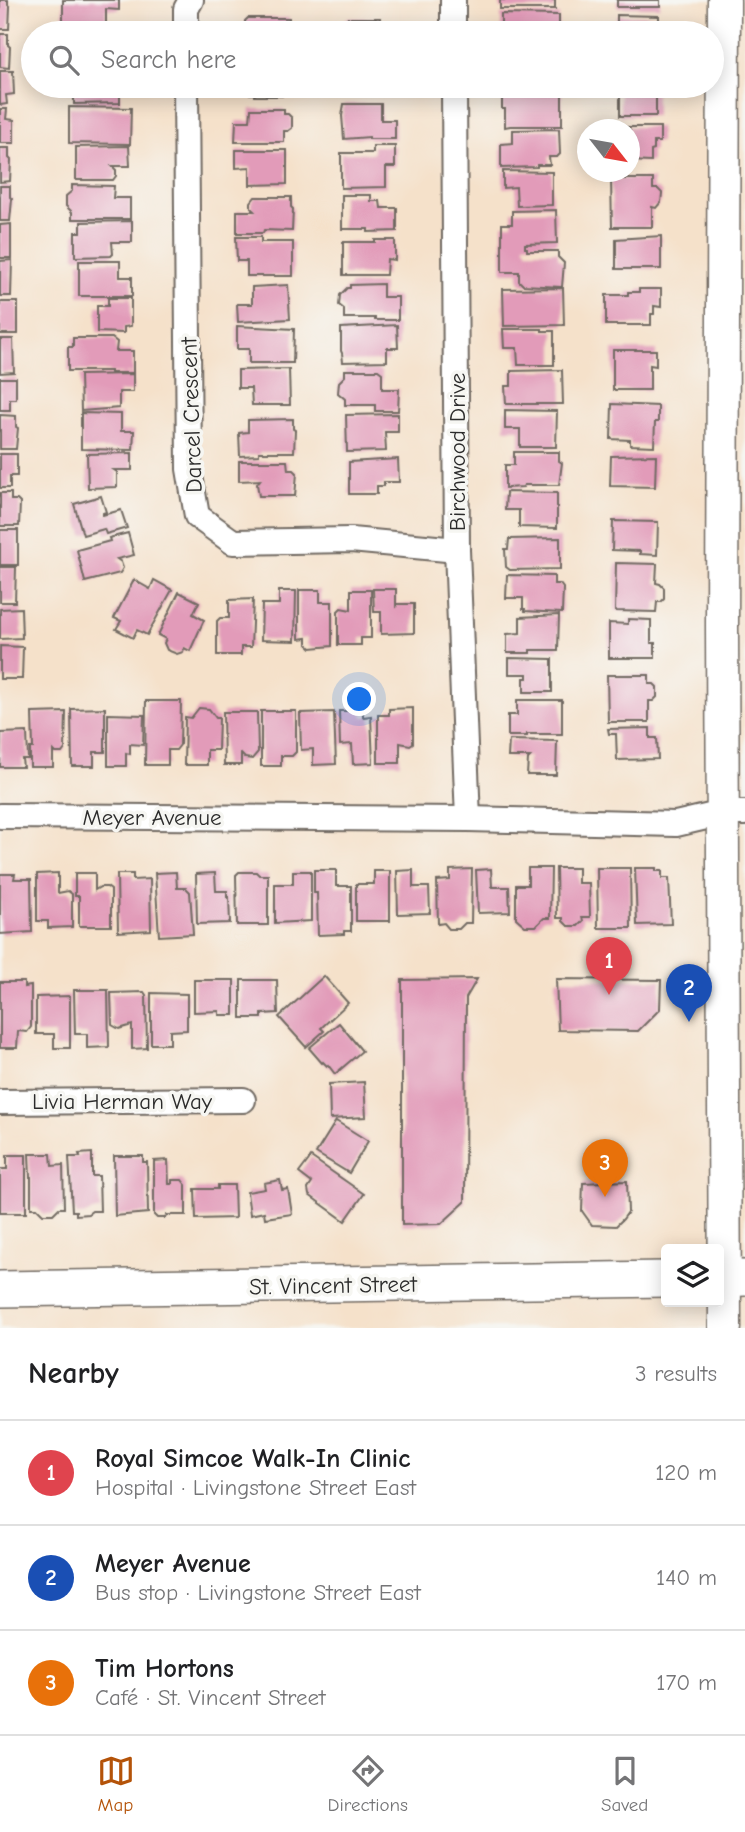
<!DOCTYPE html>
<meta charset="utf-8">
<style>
:root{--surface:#fff;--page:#f6f6f6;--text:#202124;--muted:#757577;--line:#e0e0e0;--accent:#b45309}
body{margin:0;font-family:"Comic Neue",sans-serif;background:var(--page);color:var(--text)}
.controls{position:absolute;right:21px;bottom:21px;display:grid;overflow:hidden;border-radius:7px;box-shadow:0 4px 18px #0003}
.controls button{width:63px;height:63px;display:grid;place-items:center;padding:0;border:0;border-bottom:2px solid var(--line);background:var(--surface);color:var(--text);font:35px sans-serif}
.compass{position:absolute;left:577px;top:119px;width:63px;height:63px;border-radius:50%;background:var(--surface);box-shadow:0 4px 18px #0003;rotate:121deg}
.you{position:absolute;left:360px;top:700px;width:24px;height:24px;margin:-18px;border:5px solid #fff;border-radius:50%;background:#1a73e8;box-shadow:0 0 0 10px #1a73e833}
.badge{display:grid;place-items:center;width:46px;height:46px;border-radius:50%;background:var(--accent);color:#fff;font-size:23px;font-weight:700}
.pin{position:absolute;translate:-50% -58px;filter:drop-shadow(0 2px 4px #0008)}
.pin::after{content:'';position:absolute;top:37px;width:24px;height:21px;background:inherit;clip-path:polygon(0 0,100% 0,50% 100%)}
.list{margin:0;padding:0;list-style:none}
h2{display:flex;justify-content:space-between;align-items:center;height:91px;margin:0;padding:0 28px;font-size:30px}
h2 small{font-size:23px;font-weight:400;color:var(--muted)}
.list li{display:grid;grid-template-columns:46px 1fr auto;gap:21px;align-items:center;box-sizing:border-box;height:105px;padding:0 28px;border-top:2px solid var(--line)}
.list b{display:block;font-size:26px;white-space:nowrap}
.list p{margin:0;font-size:23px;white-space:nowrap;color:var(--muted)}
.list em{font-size:23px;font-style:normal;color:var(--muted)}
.icon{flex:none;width:38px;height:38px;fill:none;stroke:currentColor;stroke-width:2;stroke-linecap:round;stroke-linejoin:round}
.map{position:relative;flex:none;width:745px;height:1328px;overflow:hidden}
.search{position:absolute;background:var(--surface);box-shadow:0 4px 18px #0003;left:21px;right:21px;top:21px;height:77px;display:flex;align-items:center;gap:18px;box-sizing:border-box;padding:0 24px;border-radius:38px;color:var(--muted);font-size:26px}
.sheet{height:406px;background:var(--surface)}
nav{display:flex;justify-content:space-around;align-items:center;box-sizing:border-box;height:98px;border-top:2px solid var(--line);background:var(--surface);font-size:19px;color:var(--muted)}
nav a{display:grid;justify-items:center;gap:4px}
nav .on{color:var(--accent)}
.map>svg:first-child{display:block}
</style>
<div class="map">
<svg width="745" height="1328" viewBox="0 0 745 1328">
<rect width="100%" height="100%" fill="#f6f6f2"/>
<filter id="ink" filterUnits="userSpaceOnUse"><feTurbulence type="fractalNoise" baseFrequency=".0143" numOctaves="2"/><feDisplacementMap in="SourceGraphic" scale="14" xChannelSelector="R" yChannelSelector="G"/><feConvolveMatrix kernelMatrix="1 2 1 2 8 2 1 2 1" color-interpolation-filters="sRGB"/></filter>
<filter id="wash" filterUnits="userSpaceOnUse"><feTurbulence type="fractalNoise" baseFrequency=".00686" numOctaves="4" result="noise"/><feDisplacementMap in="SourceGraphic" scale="28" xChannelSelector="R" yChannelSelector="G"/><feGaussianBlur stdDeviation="1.57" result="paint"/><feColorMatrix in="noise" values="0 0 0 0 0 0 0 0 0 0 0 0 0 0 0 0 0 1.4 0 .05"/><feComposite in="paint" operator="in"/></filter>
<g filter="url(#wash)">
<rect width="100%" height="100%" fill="#f5e1ca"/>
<g id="blocks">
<!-- building -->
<g fill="#e29bb9">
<path d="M0 0H8V5L10 7 9 29H0Z"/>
<path d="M63 0H119V10L106 9V24H63Z"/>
<rect x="500" y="0" width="55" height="9"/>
<rect x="617" y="0" width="43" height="7"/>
<path d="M501 14 559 15V33H514V31H501Z"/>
<path d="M617 15 659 16V24L667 29V33H617Z"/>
<path d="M248 18H289V33H248L245 30V21Z"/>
<path d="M347 18H380L379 30H394V33H338V28Z"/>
<path d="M0 34H8V45L10 47 9 68 0 67Z"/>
<path d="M0 71H13L14 94 6 95 7 104 0 105Z"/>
<path d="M74 86H130V90H120V103L74 104Z"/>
<path d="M250 86H290L288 89H282V96H255V94H250Z"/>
<path d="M340 86H375V89L370 94 340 93Z"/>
<path d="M500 86H524L523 89 500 90Z"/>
<path d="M620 86H660V92H656V116H620Z"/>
<path d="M502 93H562V126H510L505 127V109H502Z"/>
<path d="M344 104H381V120H395V139H369V137L344 139 342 116Z"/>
<path d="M69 107 131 108 130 144 69 143Z"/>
<path d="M0 109H7L6 119 14 120V143H0Z"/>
<path d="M251 109H284V114H288L292 118V128L288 131H284V142H235L236 121H250Z"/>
<path d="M627 127H660V142H654V150L651 151V162L630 161V130H627Z"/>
<path d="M559 129 560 154 557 157H549L550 165H537V167L501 168V144L513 143V130Z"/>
<path d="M129 146 130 166H112L116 170V176L113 180H76V147Z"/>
<path d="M373 146H395V167H386V187L341 188V153H373Z"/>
<path d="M0 148H9V158L11 160 10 181 0 182Z"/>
<path d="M236 150H287V184L250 185V167L236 168Z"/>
<path d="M503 171 552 172V205L517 206 516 187 503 188Z"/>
<path d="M611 179H653V189H658L662 193 661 202 656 208 652 207V227H612Z"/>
<path d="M72 185 114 186 113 198H130V219H72V212L66 206V196L72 191Z"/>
<path d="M0 186H10V197L12 199 10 221H0Z"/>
<path d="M342 195H371V201H380L381 208H397V231L368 232V229H342Z"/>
<path d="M255 197H291V207L293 209 292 231 264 230 263 233H237V211H254L251 208V202Z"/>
<path d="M556 210 557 243 525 244V248H527V251H558V257L564 263 562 287 523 285 519 281V272H502V224H512V211Z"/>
<path d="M132 221V242H112L113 254 111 256 75 257V232H81V222Z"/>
<path d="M11 224V258H0V225Z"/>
<path d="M661 236V269H616V239Z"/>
<path d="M236 237H261V242H293V276H247V261H237Z"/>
<path d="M375 240H395V260L387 259 386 275H343V242H375Z"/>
<path d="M12 260 11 296H0V261Z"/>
<path d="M79 261H120V277H132V296H79Z"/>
<path d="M383 284V297H398V320H375V318H344V309L339 305 340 295 347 288H350V285Z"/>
<path d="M288 285 290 319 238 322 237 304H252V287Z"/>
<path d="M563 288 564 325 504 326 503 289Z"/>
<path d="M639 289H661V307L654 306V314H651V325H606V295H628V292H639Z"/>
<path d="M108 298H131V326L124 327V333L97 332V306H108Z"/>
<rect x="0" y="302" width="18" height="32"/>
<path d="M397 325 398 348H387V361L343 362 342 353 341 351V328Z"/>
<path d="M237 326 294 329 293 363H249V349H237Z"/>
<path d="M503 329H542V331H554V365H518L517 348H504Z"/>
<path d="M73 338H112L117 342 116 351H133V373H110V371H68V347H73Z"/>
<path d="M0 339H13L14 372 0 373Z"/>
<path d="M613 350H656V366L650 365V390H613Z"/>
<path d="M289 369 290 405H252L251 388H238V370Z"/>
<path d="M345 370H378L382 373V389H399L398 411H375V405H345V399L338 393 339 382 345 376Z"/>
<path d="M562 370 563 404H506L505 386H511V371Z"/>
<path d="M133 374V392H119V408L81 411 80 375Z"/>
<path d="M0 378H16V399H10V410H0Z"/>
<path d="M612 404 658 406V422H655L654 446 630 445V440L611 439Z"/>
<path d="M505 410 557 411 556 447H520V429H505Z"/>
<path d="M81 413 121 414V431H134L133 450 81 449Z"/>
<path d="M398 414V432H385L386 451 347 452 346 415Z"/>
<path d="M0 415 16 416V427L18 428 16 449H0Z"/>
<path d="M293 419V429L295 430 294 452H259V455L240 456 239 433 248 432V420Z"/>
<path d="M514 452H559V461L562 463 559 485H524L523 487 505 488V465H514Z"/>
<path d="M132 453V470H114L117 472V487L88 488 87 454Z"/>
<path d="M0 454H17V476H10V488H0Z"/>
<path d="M656 455 655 487 610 486 611 456Z"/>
<path d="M398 459 399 482H384V486H377V494H349V462Z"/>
<path d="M239 461H287L288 470H294L297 473 295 496H259L257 484 260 480 239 481Z"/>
<path d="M506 492 557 493V528L519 527V510H505Z"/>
<path d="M0 493H11V500H17L20 503 19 526H0Z"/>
<path d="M101 496 106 512 103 513V515L121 510 127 528 106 534 104 529 83 535 74 504Z"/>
<path d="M613 521 658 522 657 555 640 554V551L612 550Z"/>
<rect x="0" y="530" width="18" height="35"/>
<path d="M128 533 134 555 117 559 121 562 123 568 120 573 85 582 77 550 110 541 109 538Z"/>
<path d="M560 538V569L510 570 506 567 505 549H508L509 539Z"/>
<path d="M616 563 657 564 656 583 660 584 664 588V599L661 602H657L656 612 615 611Z"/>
<path d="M0 567H16L15 602H0Z"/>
<path d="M507 575 554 576V584H560L563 588 562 613 525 611V609H523V598H506Z"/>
<path d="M134 580 150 589 154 580 172 590 147 635 137 630 133 638 116 629 121 621 114 618Z"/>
<path d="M373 589H396V608L397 604H414V633L381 634V612H374Z"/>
<path d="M299 590H320V602H332V646L311 648 307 644V638L299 639Z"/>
<path d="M351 590H371V638H361V645H338V611L341 608 351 610Z"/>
<path d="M279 591H296L295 641 261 640 262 604H279Z"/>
<path d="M179 592 199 602 193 614 204 620 190 651 184 648 183 652 177 654 167 650 164 643 166 639 158 635Z"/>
<path d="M253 599 251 647H241V655H217V621L220 618H229V600Z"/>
<path d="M21 608 22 638 0 639V609Z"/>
<path d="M559 615 558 650H530V653H507V634L520 633V617Z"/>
<path d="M628 619 651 620V643H655V658H609V623L628 624Z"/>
<path d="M0 646 23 647 22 679H0Z"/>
<path d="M509 658 552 659V692H524V678H527V674H509Z"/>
<path d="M607 675H649V684H654L657 687V697L653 701H649V722H608Z"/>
<path d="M517 700H562V734H527V736H508V715H517Z"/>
<path d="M146 701H181L180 745 176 750H168V765H145Z"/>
<path d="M350 706H359L363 710V717L371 716 373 763 353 764 352 744 340 745 339 711H350Z"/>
<path d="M105 708V752H94V766H72L71 709Z"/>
<path d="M199 708 209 709 216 718H219L218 750H207V765H184L185 717 191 718Z"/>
<path d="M413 708V743L410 745 400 743V763H378V715H389V709Z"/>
<path d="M261 711H296V752L292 756H281V766H261Z"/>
<path d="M66 712 65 749 62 753H56L53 750V767H30V748H33L32 713Z"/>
<path d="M223 712H257L258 752 252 759 245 758 241 754V765H224Z"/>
<path d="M334 712 336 764 313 765V749L301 750 300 713Z"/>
<path d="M108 714 144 715 143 745 130 744V754L126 753V766H108Z"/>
<path d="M650 728V738H657L658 759 617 760 616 734H609L608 729Z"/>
<path d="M27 732 28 759H22L23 767H0L1 733Z"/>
<path d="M509 740 557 741 556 775H527L528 759 530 757H508Z"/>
<path d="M528 868H551L550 918H544L536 926H525L516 918V885H528Z"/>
<path d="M556 868H578V883H589L590 917H582L583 921 578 926H568L563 921V918H557Z"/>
<path d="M597 868H630L631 928H598Z"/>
<path d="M635 868H656V871H662V878H669L671 924 637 925Z"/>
<path d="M472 869 471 923H465L459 929H449L444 923 438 924 437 881 450 880V870Z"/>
<path d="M491 869 492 887H509L510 912 478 913 476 870Z"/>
<path d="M314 870H336V886H351V931H344V934L318 935 317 893H314Z"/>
<path d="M413 870V887H429L430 913 398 914 397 871Z"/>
<path d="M293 871H311V921L275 923V884H293Z"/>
<path d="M374 871H390V921H356V884H374Z"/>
<path d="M176 872 177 888H186L190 892 193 934 159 936 155 873Z"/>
<path d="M239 872H256L259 875H268V925H237L236 875Z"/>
<path d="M58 873V893L68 891 72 894V927L48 928V921H37V874Z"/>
<path d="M75 873H95V890L100 887H107L111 890V926H79V896H75Z"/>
<path d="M215 873 216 891H227V897H229L230 923 197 924 196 874Z"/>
<path d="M0 874H15L14 879H31L32 932 0 934Z"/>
<path d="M117 874H133V880L150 879 151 930 118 932Z"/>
<path d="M324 976 348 1003 321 1028 324 1031 306 1047 279 1017Z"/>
<path d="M477 979 466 998 465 1202 441 1224 402 1225V980Z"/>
<path d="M556 979 661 980 660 1009 638 1031 558 1030Z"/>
<path d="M194 980H234V1015H219V1011L194 1012Z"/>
<path d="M241 980H277L278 1013 262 1014V1018H241Z"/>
<path d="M0 982H24V987L31 986V1027L27 1032 18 1031 17 1048H0Z"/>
<path d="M74 990H108L109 1047 87 1048V1034H75Z"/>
<path d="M144 992 146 995 147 1048 132 1049V1025L119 1029 112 1025 111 993Z"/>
<path d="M151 993 187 994V1030L170 1031V1044H151Z"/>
<path d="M70 996V1048H54V1034H36V997Z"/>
<path d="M339 1023 362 1051 335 1074 328 1065 327 1066 323 1062 322 1063 309 1048Z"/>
<path d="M364 1082 366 1117 330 1119 329 1084Z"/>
<path d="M336 1121 368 1141 349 1173 316 1153Z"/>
<path d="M92 1153V1176H99L100 1211H92L88 1214 76 1215V1211H72L69 1157H80L79 1154Z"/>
<path d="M29 1154H51L52 1166 63 1165 64 1208H59L53 1214H43L37 1208H31V1177H30Z"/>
<path d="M7 1155H26V1213H0V1169H7Z"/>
<path d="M114 1156H143V1162H147L148 1213 115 1216Z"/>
<path d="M311 1157 364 1194 345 1221 309 1195 308 1189 312 1183 299 1173Z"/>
<path d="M168 1160 169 1184H172V1180H182L186 1185V1215H167L165 1218H157L154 1215V1161Z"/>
<path d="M280 1180 282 1190 288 1189 292 1214 265 1218 264 1212 250 1215 247 1192 265 1189 264 1183Z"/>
<path d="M627 1181 628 1212 623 1219 616 1226 592 1225 582 1211 583 1183Z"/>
<path d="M218 1185H234L235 1218 196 1219 195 1189H218Z"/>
</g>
</g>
</g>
<g filter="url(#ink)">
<use href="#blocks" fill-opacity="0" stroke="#726b63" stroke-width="2"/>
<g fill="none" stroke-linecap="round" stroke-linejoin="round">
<defs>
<g id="minor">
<path d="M453 0V33"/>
<path d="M186 33V9L191 0"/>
<path d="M186 86 189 469 197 516 233 542 351 540 457 550"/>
<path d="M454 86 457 550 468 819"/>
<path d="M0 816 468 819 676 824 723 813H745"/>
<path d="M0 1102 243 1100"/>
</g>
<path id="tertiary" d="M724 0 722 626 725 1328"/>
<g id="secondary">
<path d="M719 1279 745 1278"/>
<path d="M0 1289 666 1279"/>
</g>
</defs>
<!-- minor casing -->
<use href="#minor" stroke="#726b63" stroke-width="28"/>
<!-- tertiary casing -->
<use href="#tertiary" stroke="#726b63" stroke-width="35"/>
<!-- secondary casing -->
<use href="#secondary" stroke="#726b63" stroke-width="38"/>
<!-- minor -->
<use href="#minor" stroke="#fff" stroke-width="24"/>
<!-- tertiary -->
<use href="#tertiary" stroke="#fff" stroke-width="32"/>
<!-- secondary -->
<use href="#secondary" stroke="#fff" stroke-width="35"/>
</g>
</g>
<g text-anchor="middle" stroke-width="7" stroke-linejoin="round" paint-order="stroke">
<!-- street labels -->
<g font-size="23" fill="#2b2b2b" stroke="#f6f6f2">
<text transform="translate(191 415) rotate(-92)" y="8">Darcel Crescent</text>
<text transform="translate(457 452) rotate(-90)" y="8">Birchwood Drive</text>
<text x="152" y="825">Meyer Avenue</text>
<text x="122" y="1109">Livia Herman Way</text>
<text transform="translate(333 1285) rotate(-1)" y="8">St. Vincent Street</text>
</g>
</g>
</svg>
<div class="controls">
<button><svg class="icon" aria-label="layers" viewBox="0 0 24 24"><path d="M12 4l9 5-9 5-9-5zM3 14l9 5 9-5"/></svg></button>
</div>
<svg class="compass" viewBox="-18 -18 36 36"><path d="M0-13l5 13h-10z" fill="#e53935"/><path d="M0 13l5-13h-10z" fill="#757577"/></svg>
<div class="you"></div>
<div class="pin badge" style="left:609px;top:995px;background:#e0444e">1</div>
<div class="pin badge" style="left:689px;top:1022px;background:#1a4fb4">2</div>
<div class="pin badge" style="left:605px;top:1197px;background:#e8710a">3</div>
<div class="search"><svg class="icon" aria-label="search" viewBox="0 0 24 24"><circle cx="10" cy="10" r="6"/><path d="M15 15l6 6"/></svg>Search here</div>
</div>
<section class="sheet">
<h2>Nearby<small>3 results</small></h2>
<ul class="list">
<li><span class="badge" style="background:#e0444e">1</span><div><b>Royal Simcoe Walk-In Clinic</b><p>Hospital · Livingstone Street East</p></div><em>120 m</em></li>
<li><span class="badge" style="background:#1a4fb4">2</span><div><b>Meyer Avenue</b><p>Bus stop · Livingstone Street East</p></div><em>140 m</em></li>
<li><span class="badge" style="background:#e8710a">3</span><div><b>Tim Hortons</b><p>Café · St. Vincent Street</p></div><em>170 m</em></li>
</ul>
</section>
<nav>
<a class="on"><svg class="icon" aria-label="map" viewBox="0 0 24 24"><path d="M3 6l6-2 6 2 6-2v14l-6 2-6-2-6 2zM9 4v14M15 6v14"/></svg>Map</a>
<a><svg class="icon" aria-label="directions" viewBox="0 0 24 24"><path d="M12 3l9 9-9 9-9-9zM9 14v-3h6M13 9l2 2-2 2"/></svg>Directions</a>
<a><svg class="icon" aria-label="saved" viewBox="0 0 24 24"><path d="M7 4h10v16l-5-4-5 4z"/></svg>Saved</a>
</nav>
